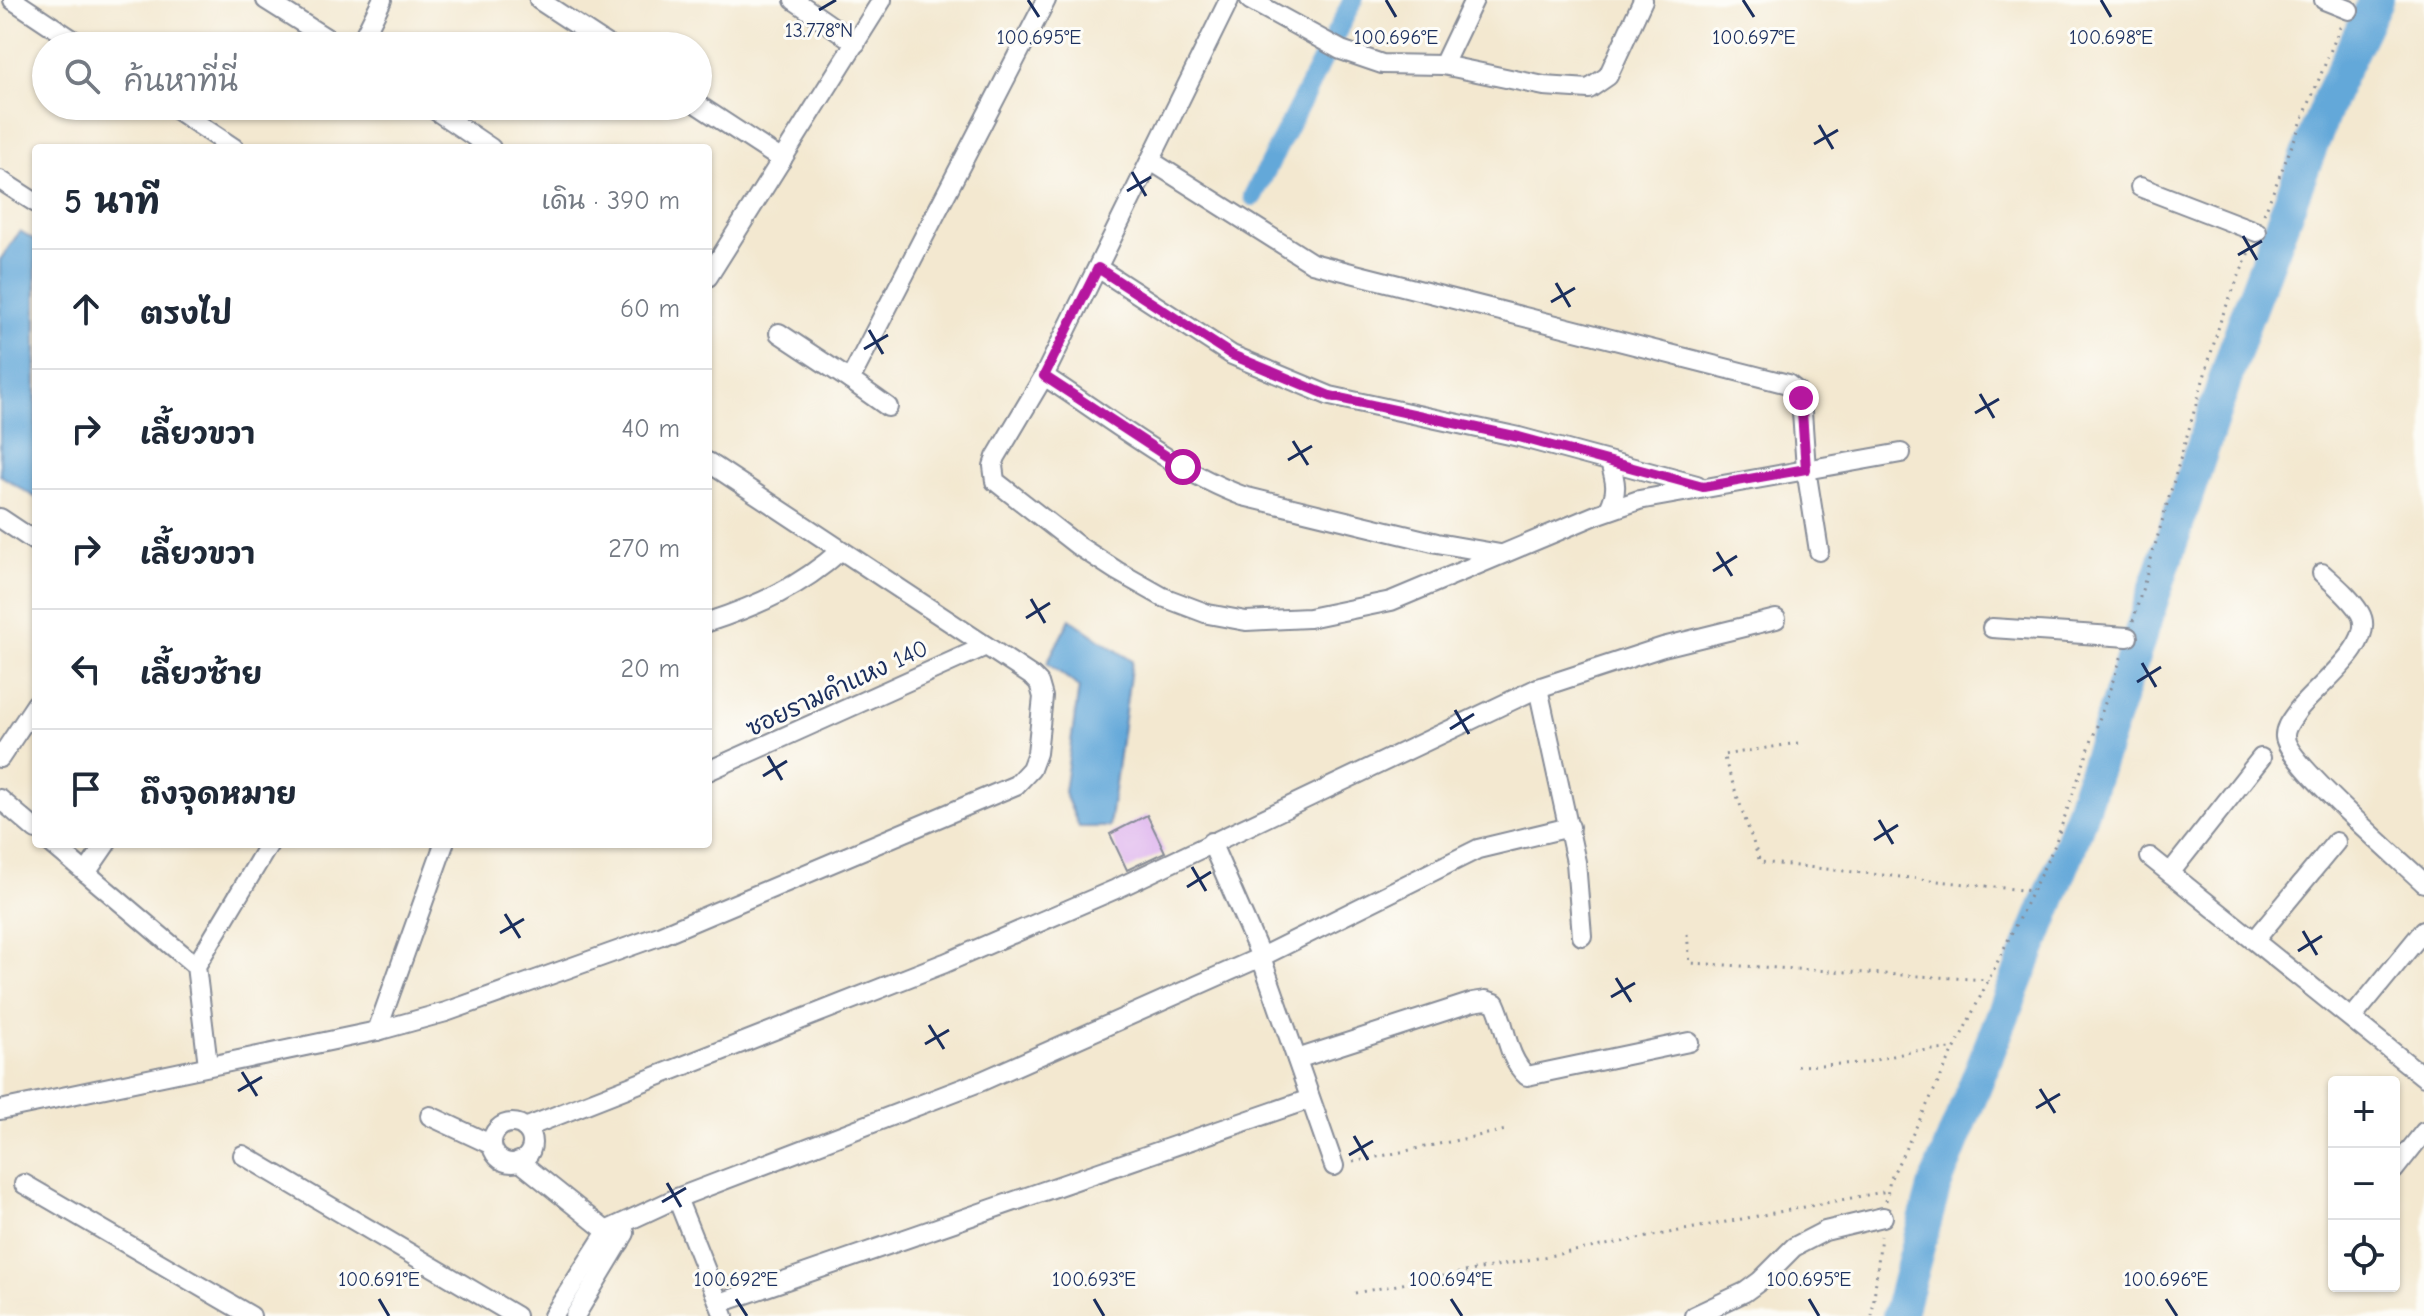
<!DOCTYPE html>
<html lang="th">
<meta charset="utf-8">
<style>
:root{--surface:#fff;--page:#f2f2f3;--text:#1f2937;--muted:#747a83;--line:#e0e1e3}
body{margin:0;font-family:"Comic Neue","Playpen Sans Thai",sans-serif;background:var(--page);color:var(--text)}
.controls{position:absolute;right:24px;bottom:24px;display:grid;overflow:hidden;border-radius:8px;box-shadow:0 2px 6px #0004}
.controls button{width:72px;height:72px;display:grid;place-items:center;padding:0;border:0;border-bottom:2px solid var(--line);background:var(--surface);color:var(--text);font:40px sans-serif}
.stop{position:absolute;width:24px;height:24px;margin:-18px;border:6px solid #b5179e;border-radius:50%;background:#fff}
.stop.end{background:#b5179e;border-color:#fff;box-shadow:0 2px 8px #0008}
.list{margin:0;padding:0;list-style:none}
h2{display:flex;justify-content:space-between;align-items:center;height:104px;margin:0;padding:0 32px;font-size:34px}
h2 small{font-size:26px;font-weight:400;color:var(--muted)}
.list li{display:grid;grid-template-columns:52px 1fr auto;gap:24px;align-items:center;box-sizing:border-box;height:120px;padding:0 32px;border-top:2px solid var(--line)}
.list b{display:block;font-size:30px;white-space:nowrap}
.list em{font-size:26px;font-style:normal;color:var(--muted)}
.icon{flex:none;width:44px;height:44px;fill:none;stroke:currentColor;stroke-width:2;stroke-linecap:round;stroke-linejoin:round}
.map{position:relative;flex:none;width:2424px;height:1316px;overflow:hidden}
.search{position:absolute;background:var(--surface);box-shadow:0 2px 6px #0004;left:32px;top:32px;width:680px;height:88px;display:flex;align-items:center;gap:20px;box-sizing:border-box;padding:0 28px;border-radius:44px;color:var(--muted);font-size:30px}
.panel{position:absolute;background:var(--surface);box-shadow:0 2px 6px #0004;left:32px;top:144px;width:680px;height:704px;border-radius:8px}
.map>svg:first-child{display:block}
</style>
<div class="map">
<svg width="2424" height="1316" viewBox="0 0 2424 1316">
<rect width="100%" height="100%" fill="#fdfcf7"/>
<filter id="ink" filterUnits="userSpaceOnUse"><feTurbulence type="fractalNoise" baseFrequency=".0125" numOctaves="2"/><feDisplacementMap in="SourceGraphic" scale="16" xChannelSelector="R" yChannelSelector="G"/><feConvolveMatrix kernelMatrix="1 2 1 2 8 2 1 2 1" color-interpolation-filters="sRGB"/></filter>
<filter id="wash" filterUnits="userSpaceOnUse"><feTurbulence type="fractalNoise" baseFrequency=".006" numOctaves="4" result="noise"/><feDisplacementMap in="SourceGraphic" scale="32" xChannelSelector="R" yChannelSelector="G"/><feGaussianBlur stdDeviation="1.8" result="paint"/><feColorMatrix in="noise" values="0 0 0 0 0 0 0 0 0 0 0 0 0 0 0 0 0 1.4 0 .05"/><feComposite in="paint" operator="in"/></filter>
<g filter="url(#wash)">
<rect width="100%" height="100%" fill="#f3e8d0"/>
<!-- water -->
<g fill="#64a8d9" stroke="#406c9c" stroke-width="2">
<path d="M20 231 36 241V498L0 475V260Z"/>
<path d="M1070 619 1132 661 1109 827H1079L1064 792 1079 687 1047 663Z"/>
</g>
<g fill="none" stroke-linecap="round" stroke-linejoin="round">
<!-- canal -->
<path stroke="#64a8d9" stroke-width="20" d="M1253 196 1353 0"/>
<!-- river -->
<path stroke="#64a8d9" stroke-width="34" d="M1899 1316 1934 1188 2068 852 2244 323 2331 94 2376 0"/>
</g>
<g id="blocks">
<!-- building -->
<path fill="#dcaeed" d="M1147 815 1165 852 1127 870 1110 834Z"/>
</g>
</g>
<g filter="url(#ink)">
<use href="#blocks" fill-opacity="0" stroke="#878c97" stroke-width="2"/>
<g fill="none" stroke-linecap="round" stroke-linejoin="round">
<defs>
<g id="minor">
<path d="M13 0 82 46"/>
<path d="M266 0 339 46"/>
<path d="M539 0 609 46"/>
<path d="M794 0 856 43"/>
<path d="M1229 0 1044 376 996 457 993 466 995 481 1077 545 1117 571 1163 597 1208 614 1246 621 1309 618 1391 601 1596 515 1639 500 1901 453"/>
<path d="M1250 0 1341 50 1382 64 1443 65 1544 86 1589 89 1608 76 1643 0"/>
<path d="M2324 0 2349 10"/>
<path d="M359 46 382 0"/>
<path d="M1443 65 1474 0"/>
<path d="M698 105 782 160"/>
<path d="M171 106 234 148"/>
<path d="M429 106 491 148"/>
<path d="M1151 161 1312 263 1788 384 1797 391 1801 398 1806 469 1819 551"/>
<path d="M0 180 36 203"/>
<path d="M2140 187 2257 232"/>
<path d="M1098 268 1232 355 1330 396 1519 437 1697 485"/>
<path d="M708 277 882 0"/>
<path d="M779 333 850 380"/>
<path d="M1044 376C1106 416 1175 471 1243 496L1437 543 1500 554"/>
<path d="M888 407 850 380 1046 0"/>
<path d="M1609 509C1618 491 1616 482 1610 463"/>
<path d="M0 518 36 542"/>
<path d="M2322 573C2335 585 2350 597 2360 613 2378 643 2315 687 2298 710 2293 718 2284 727 2285 737 2286 761 2401 861 2424 883"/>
<path d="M708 622C759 605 800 587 840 551"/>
<path d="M1992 628 2128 637"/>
<path d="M1538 688 1576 862 1582 936"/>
<path d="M0 758 36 704"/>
<path d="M708 771 986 646"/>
<path d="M0 799 36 830"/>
<path d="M1211 842 1261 957 1334 1166"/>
<path d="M52 844 196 966"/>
<path d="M2150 857 2424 1077"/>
<path d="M86 873 106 844"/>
<path d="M2170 873 2261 758"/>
<path d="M2255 940 2336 842"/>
<path d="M2352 1018 2424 930"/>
<path d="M377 1031 444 844"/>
<path d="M1297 1059 1473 1002 1486 1000 1495 1003C1507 1028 1506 1057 1527 1076L1689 1042"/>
<path d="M208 1065 196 966 269 844"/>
<path d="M0 1110 377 1031 446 1012 659 936 1016 785 1031 769 1037 753 1043 697 1039 683 1033 677 708 462"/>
<path d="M430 1116 492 1145"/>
<circle cx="512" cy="1143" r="20"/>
<path d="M525 1128 945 963 1116 889 1538 688 1663 647 1776 619"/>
<path d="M243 1155 516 1316"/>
<path d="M519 1161 620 1242"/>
<path d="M2394 1170 2424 1132"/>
<path d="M24 1184 251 1316"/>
<path d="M677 1198 724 1316"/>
<path d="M720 1303 1310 1099"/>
<path d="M553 1316 608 1230 677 1198 982 1081 1261 957 1478 849 1570 827"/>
<path d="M575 1316 625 1233"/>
<path d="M1694 1316 1745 1292 1760 1281 1794 1247 1825 1231 1883 1217"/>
</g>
</defs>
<!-- minor casing -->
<use href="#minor" stroke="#878c97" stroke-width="22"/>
<!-- path -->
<g stroke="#878c97" stroke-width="3" stroke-dasharray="2 6" stroke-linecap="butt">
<path d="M2264 214 2341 25"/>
<path d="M2133 621 2221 319 2251 247"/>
<path d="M1798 743 1723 755 1760 862 2032 891"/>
<path d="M1687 934 1690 963 1989 980"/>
<path d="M1797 1066 1863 1063 1914 1051 1954 1049"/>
<path d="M1353 1162 1506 1130"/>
<path d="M1886 1201 1890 1180 2054 847 2122 655"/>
<path d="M1355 1293 1888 1191"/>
<path d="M1872 1316 1881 1236"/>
</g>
<!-- minor -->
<use href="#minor" stroke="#fff" stroke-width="18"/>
</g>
</g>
<g fill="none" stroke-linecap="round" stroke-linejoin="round" filter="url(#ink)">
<!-- route -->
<path stroke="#b5179e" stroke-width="10" d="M1183 467 1044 376 1098 268 1232 355 1330 396 1519 437 1703 487 1806 469 1801 398"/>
</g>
<!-- ticks -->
<path fill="none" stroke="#1b2f5e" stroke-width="3" d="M1028 0 1039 17M1386 0 1396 17M1743 0 1754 17M2101 0 2111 17M819 10 836 0M1819 125 1833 149M1814 144 1838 130M1132 172 1146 196M1127 191 1151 177M2243 236 2257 260M2238 255 2262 241M1556 283 1570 307M1551 302 1575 288M869 330 883 354M864 349 888 335M1980 394 1994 418M1975 413 1999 399M1293 441 1308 465M1288 460 1312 446M1717 552 1732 576M1713 571 1737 556M1031 599 1045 623M1026 618 1050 603M2142 663 2156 687M2137 682 2161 667M1455 710 1469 734M1450 729 1474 714M768 756 782 780M763 776 787 761M1879 820 1893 844M1874 840 1898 825M1192 867 1206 891M1187 887 1211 872M505 914 520 938M2303 931 2317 955M500 933 524 919M2298 951 2322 936M1616 978 1631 1002M1611 997 1635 983M929 1025 944 1049M925 1044 949 1030M242 1072 257 1096M2040 1089 2055 1113M238 1091 262 1077M2036 1108 2060 1094M1354 1136 1368 1160M1349 1155 1373 1141M667 1183 681 1207M662 1202 686 1188M379 1299 389 1316M736 1299 747 1316M1094 1299 1104 1316M1451 1299 1462 1316M1809 1299 1819 1316M2166 1299 2177 1316"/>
<g text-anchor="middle" stroke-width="6" stroke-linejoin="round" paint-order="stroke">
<!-- street labels -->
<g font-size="24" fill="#1b2f5e" stroke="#fdfcf7">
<text transform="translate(837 688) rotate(-25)" y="8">ซอยรามคำแหง 140</text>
</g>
</g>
<g font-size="20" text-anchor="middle" fill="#1b2f5e" stroke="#fdfcf7" stroke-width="6" stroke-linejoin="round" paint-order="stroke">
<text x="819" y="37">13.778°N</text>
<text x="1039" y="44">100.695°E</text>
<text x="1396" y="44">100.696°E</text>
<text x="1754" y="44">100.697°E</text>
<text x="2111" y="44">100.698°E</text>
<text x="379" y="1286">100.691°E</text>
<text x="736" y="1286">100.692°E</text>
<text x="1094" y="1286">100.693°E</text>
<text x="1451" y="1286">100.694°E</text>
<text x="1809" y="1286">100.695°E</text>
<text x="2166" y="1286">100.696°E</text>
</g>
</svg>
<div class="controls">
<button>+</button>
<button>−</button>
<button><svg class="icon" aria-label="locate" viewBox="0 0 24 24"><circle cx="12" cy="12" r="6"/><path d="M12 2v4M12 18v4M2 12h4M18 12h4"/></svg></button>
</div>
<div class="stop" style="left:1183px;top:467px"></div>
<div class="stop end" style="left:1801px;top:398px"></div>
<div class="search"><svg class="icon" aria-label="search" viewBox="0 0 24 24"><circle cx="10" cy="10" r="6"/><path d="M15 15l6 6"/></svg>ค้นหาที่นี่</div>
<section class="panel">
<h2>5 นาที<small>เดิน · 390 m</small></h2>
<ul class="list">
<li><svg class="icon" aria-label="ahead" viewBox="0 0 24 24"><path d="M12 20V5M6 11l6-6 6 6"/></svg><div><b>ตรงไป</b></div><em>60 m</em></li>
<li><svg class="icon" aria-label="right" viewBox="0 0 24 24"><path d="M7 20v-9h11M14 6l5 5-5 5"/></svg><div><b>เลี้ยวขวา</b></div><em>40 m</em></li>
<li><svg class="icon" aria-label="right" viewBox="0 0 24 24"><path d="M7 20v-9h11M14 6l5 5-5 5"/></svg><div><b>เลี้ยวขวา</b></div><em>270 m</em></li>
<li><svg class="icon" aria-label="left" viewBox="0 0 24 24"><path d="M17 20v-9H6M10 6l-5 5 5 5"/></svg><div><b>เลี้ยวซ้าย</b></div><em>20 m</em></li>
<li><svg class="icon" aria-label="arrive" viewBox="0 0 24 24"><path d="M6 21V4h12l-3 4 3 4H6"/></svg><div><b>ถึงจุดหมาย</b></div></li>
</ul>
</section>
</div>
